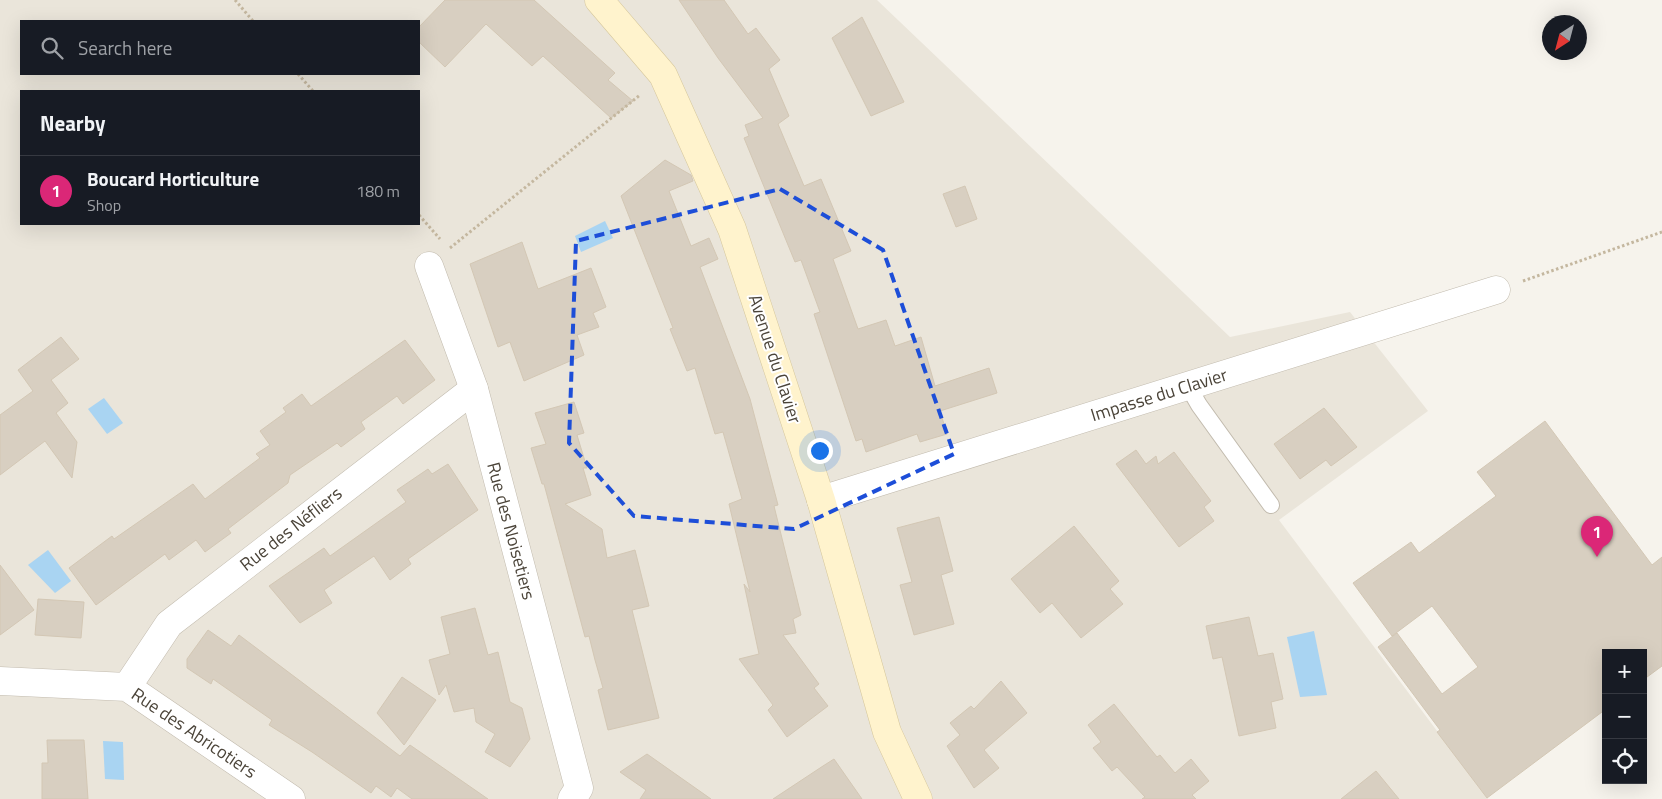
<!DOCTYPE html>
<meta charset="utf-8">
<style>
:root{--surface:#171b24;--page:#242831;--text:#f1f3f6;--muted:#9ea1a6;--line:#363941;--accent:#db2777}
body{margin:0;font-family:"Titillium Web",sans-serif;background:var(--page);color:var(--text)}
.controls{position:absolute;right:15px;bottom:15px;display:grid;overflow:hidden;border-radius:0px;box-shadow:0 5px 20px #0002}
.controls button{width:45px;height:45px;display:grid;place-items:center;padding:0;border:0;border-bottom:1px solid var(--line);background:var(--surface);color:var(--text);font:25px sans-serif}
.compass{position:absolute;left:1542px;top:15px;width:45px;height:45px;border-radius:50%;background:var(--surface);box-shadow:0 5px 20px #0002;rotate:216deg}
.you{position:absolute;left:819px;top:450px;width:18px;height:18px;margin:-12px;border:4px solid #fff;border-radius:50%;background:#1a73e8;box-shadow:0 0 0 8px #1a73e833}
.badge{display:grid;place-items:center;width:32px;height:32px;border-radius:50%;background:var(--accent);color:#fff;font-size:16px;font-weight:700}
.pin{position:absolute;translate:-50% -41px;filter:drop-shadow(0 1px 2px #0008)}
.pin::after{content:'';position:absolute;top:26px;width:18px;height:15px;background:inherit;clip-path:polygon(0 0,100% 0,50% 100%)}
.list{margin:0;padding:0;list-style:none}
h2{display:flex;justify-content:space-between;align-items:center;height:65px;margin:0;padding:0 20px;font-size:21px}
h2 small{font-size:16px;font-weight:400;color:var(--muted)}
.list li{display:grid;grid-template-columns:32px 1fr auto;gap:15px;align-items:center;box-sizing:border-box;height:70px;padding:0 20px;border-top:1px solid var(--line)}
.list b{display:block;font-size:19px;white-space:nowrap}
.list p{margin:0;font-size:16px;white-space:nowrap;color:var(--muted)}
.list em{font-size:16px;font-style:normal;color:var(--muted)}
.icon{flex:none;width:28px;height:28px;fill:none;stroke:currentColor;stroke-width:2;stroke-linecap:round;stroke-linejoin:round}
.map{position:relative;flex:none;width:1662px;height:799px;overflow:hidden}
.search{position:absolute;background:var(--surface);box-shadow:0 5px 20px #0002;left:20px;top:20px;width:400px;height:55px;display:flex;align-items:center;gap:12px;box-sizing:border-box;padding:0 18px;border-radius:0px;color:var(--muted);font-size:19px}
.panel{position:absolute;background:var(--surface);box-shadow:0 5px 20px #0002;left:20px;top:90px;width:400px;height:135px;border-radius:0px}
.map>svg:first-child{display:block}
</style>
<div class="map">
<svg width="1662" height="799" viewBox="0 0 1662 799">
<rect width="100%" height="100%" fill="#f6f3ec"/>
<!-- residential -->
<path fill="#eae5da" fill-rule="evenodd" d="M0 0H877L1230 337 1350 312 1428 411 1279 520 1488 799H0ZM21 21H419V74H21ZM21 91H419V224H21Z"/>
<!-- water -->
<g fill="#a9d4f2">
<path d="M605 221 613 238 581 252 575 236Z"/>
<path d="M104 398 123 423 107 434 88 409Z"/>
<path d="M48 550 71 581 55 593 28 565Z"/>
<path d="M1314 631 1327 695 1300 697 1287 637Z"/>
<path d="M103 741 123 742 124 780 105 779Z"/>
</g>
<!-- building -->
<g fill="#d8cfc1" stroke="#d3c7b4">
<path d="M445 0H534L615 73 608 80 633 101 611 118 543 56 532 66 486 24 445 67 419 42V27Z"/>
<path d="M679 0H724L748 34 756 28 780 60 769 69 789 116 778 124 804 186 821 179 851 251 833 259 858 329 886 320 895 346 921 337 935 386 989 368 997 393 940 411 947 434 920 442 917 434 866 452 862 439 856 441 814 314 820 312 801 260 795 262 744 138 749 136 745 125 763 118 718 58Z"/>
<path d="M862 17 904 102 871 116 832 38Z"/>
<path d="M665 160 691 175 693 181 669 191 691 246 709 238 718 259 700 267 750 399 778 505 774 506 801 615 793 619 796 633 783 635 819 684 814 688 828 706 787 737 768 710 773 705 739 659 759 654 744 584 750 592 729 504 742 499 723 432 715 434 695 368 687 371 670 329 673 328 621 196Z"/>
<path d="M965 186 977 219 956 227 943 194Z"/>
<path d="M522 242 538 289 591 268 606 307 593 313 599 327 577 335 584 355 524 381 510 342 498 347 470 264Z"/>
<path d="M61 337 79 359 51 380 68 403 56 413 77 442 72 478 45 441 0 475V415L33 391 18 370Z"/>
<path d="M405 340 435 380 403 404 397 396 361 422 365 429 341 447 337 443 290 475 288 483 228 529 231 533 205 552 196 540 169 560 165 554 96 605 69 568 112 536 114 539 193 484 205 499 260 458 256 454 270 445 260 431 286 412 283 408 302 394 311 406Z"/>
<path d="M574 402 584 433 577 435 587 468H583L591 495 565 504 602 529 607 558 635 550 649 606 632 610 659 718 608 730 598 690 603 688 595 660 589 636 585 637 544 484H542L531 448 546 444 535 413Z"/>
<path d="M1324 408 1357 447 1331 466 1326 460 1300 479 1274 444Z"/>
<path d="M1545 421 1652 565 1662 557V666L1643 680V653H1606V709L1487 798 1437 732 1440 730 1378 647 1397 633 1442 694 1478 667 1432 606 1392 636 1353 583 1411 542 1419 553 1496 496 1477 472Z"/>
<path d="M1136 450 1146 464 1156 456 1158 464 1174 452 1211 501 1204 507 1214 521 1179 547 1116 464Z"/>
<path d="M448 464 478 510 408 559 411 564 390 580 374 556 324 590 332 603 300 623 269 586 324 548 330 556 406 502 397 490 428 469 432 474Z"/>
<path d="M939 517 953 571 941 575 954 624 914 635 900 585 912 582 897 528Z"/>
<path d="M1074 526 1119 581 1110 589 1123 604 1081 638 1052 603 1040 613 1011 579Z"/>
<path d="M0 565 34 610 0 635Z"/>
<path d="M38 599 84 602 81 638 35 635Z"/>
<path d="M475 608 488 655 498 652 510 702 522 708 530 739 510 767 485 752 495 734 476 722 474 708 454 712 446 685 439 695 429 660 450 654 441 617Z"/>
<path d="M1249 617 1258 656 1273 653 1283 699 1271 702 1276 728 1239 736 1222 657 1213 659 1206 626Z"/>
<path d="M208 630 231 646 239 635 400 756 410 745 488 799H412L397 788 391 797 376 786 371 793 312 752 269 725 272 720 213 679 211 684 187 668V659Z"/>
<path d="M402 677 436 700 404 745 377 713Z"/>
<path d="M1001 681 1027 713 984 750 999 768 974 788 947 746 960 735 950 723 971 706 974 709Z"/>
<path d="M1114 704 1157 757 1160 755 1175 773 1191 759 1209 781 1192 795 1196 799H1142L1145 797 1117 767 1112 771 1093 748 1101 742 1088 725Z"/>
<path d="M47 740H84L88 799H42V763H48Z"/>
<path d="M647 754 711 799H640L646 790 620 772Z"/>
<path d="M834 759 862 799H773L823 766Z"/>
<path d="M1376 771 1399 799H1341Z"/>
</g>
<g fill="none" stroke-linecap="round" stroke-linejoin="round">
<defs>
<path id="lane" d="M1188 386 1199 405 1271 505"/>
<g id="street">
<path d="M429 266 474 389 579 788 572 799"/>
<path d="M821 500 1496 290"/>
<path d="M0 681 127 687 291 799"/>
<path d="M127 687 169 624 474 389"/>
</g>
<path id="secondary" d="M599 0 663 75 732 229 821 500 887 732 918 799"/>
</defs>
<!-- lane casing -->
<use href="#lane" stroke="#c2bbae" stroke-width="18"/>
<!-- street casing -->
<use href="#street" stroke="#c2bbae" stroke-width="29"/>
<!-- secondary casing -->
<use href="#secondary" stroke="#d6c79b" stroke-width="29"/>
<!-- path -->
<g stroke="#c4b79f" stroke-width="3" stroke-dasharray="2.5 2.5" stroke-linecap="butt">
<path d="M235 0 253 21"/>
<path d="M298 74 313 91"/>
<path d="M419 215 440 239"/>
<path d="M450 248 640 95"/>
<path d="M1523 281 1662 232"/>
</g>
<!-- lane -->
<use href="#lane" stroke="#fff" stroke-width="16"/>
<!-- street -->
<use href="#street" stroke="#fff" stroke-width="28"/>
<!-- secondary -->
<use href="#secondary" stroke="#fff3cd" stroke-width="28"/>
</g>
<!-- marked area -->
<path fill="none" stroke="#1d4ed8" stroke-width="4" stroke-dasharray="10 6" stroke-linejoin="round" d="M780 189 883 250 954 454 794 529 634 516 569 443 576 241Z"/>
<g text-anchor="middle" stroke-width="4" stroke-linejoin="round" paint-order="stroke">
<!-- street labels -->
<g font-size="18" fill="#4b4439" stroke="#fff">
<text transform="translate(775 359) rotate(72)" y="6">Avenue du Clavier</text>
<text transform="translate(1159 395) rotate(-17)" y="6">Impasse du Clavier</text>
<text transform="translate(291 529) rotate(-38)" y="6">Rue des Néfliers</text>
<text transform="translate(511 531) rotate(75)" y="6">Rue des Noisetiers</text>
<text transform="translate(194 733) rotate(34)" y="6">Rue des Abricotiers</text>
</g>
</g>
</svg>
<div class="controls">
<button>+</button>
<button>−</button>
<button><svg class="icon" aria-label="locate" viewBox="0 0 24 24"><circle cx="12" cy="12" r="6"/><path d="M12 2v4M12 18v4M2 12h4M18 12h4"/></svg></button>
</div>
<svg class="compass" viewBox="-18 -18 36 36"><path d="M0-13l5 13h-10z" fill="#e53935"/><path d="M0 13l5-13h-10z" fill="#9ea1a6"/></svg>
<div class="you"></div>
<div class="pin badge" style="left:1597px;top:557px">1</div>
<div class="search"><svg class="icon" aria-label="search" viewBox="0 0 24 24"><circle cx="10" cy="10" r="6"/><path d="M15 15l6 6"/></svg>Search here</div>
<section class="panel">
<h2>Nearby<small></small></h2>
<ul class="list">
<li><span class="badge">1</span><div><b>Boucard Horticulture</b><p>Shop</p></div><em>180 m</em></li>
</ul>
</section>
</div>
